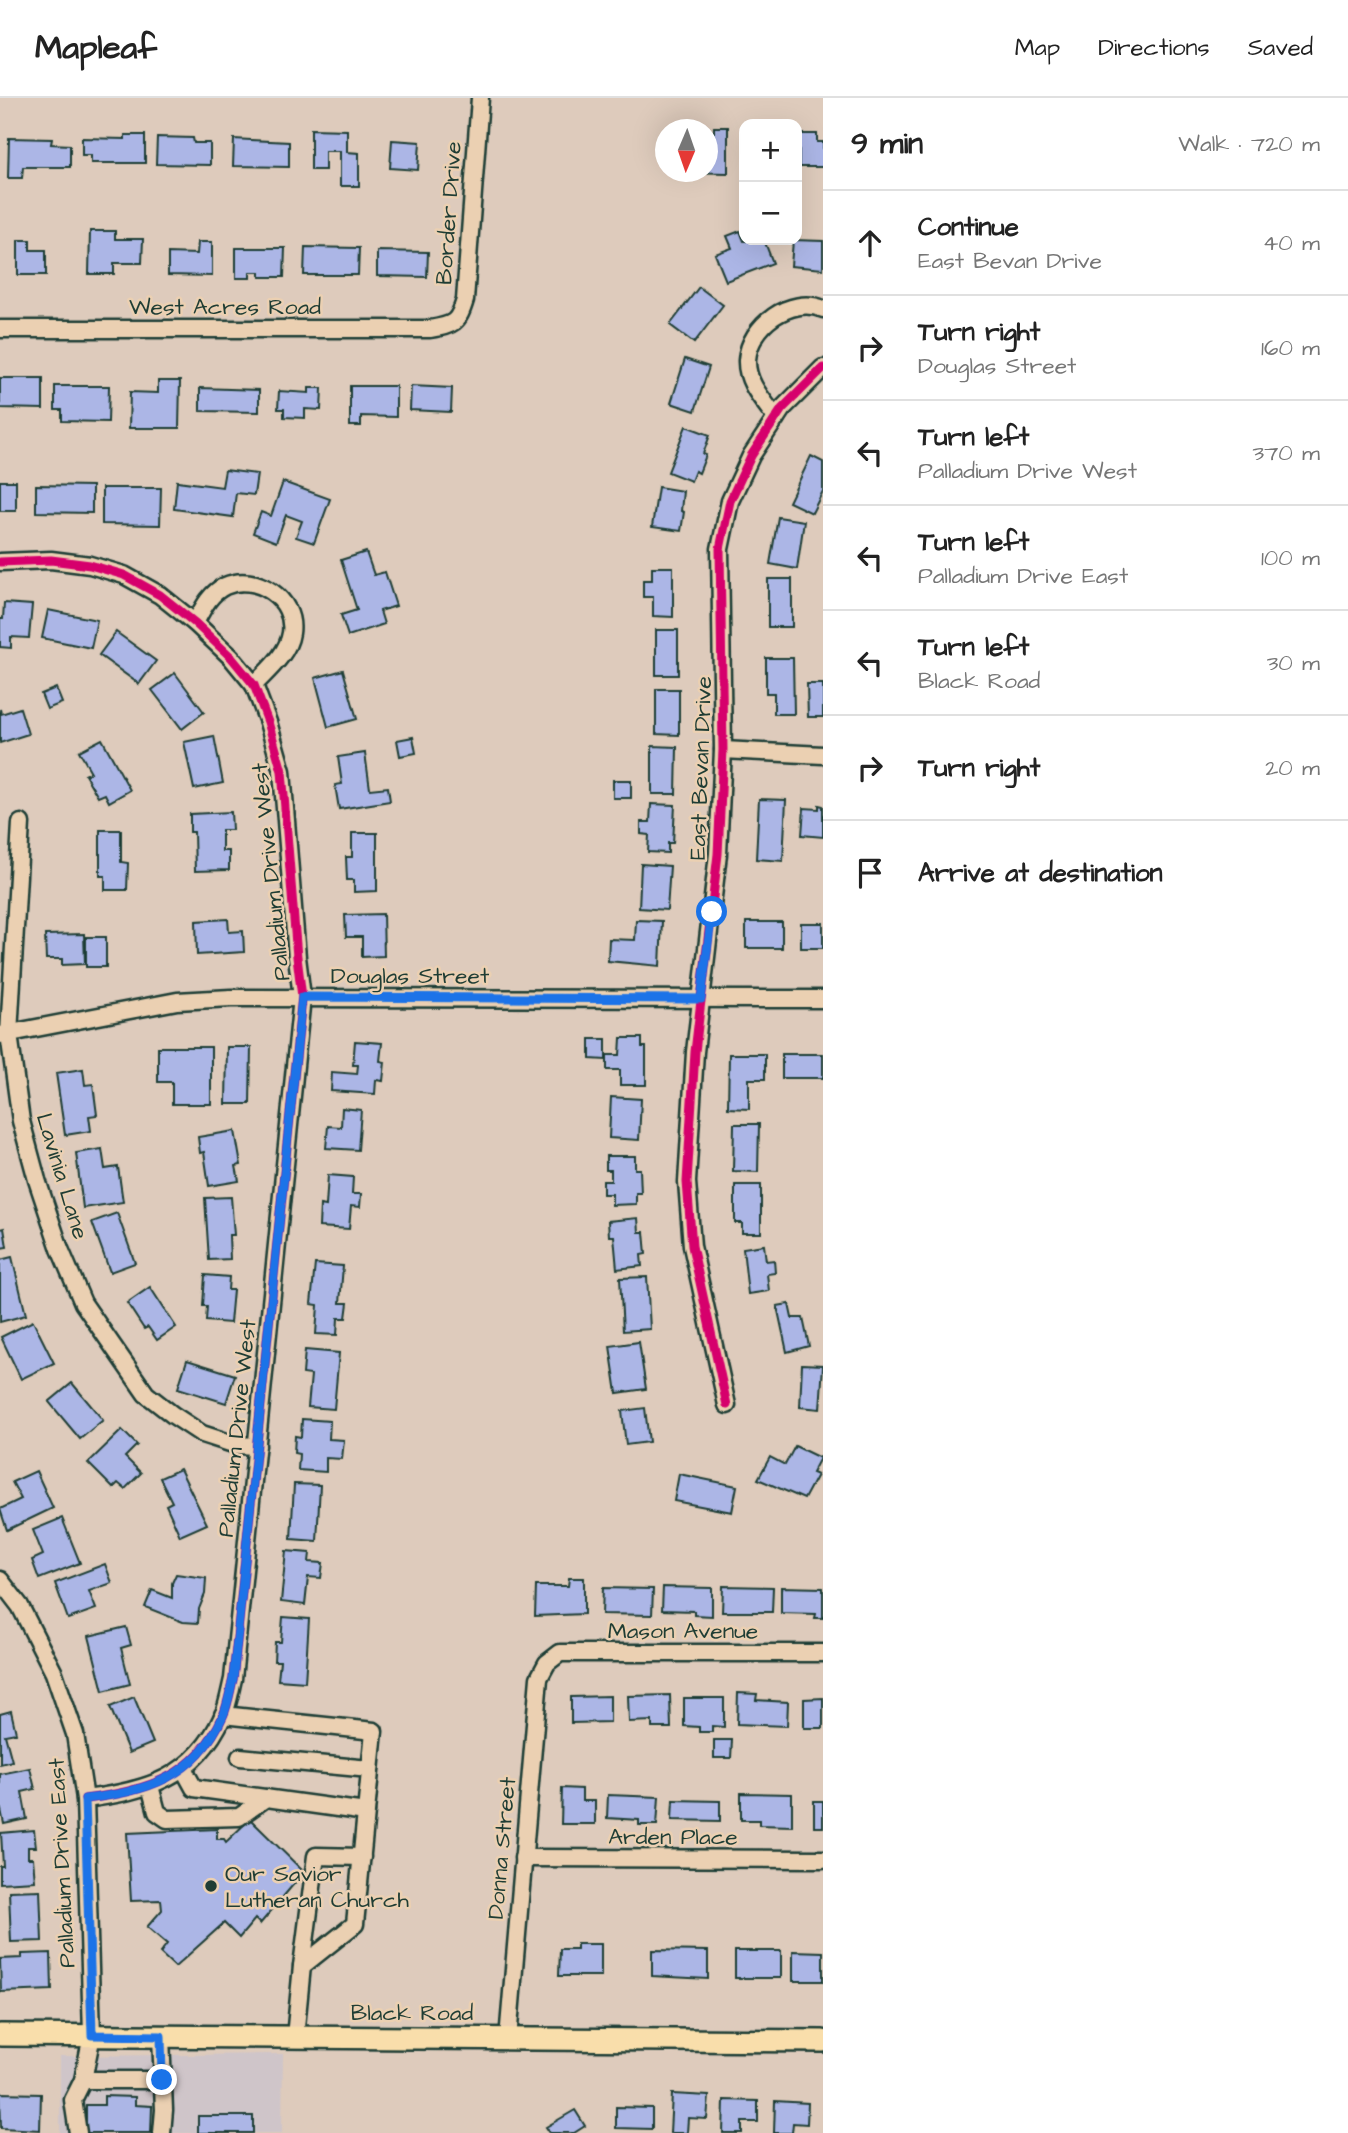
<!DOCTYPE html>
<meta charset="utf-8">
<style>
:root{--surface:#fff;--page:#f6f6f6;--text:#222;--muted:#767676;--line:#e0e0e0}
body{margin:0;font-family:"Architects Daughter",sans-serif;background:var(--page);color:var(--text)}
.controls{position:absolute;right:21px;top:21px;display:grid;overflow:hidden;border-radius:14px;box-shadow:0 7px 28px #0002}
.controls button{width:63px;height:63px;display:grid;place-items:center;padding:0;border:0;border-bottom:2px solid var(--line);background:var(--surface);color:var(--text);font:35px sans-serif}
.compass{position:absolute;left:655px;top:21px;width:63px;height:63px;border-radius:50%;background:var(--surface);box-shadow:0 7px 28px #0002;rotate:182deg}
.stop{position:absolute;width:21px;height:21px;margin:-16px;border:5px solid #1a73e8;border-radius:50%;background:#fff}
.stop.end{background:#1a73e8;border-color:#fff;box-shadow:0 2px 7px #0008}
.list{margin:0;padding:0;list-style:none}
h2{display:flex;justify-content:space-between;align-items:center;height:91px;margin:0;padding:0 28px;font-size:30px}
h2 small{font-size:23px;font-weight:400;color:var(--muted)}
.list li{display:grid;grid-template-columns:46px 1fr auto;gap:21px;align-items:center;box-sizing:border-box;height:105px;padding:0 28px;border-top:2px solid var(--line)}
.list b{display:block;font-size:26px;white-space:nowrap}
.list p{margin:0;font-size:23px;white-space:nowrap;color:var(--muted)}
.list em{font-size:23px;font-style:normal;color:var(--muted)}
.icon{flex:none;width:38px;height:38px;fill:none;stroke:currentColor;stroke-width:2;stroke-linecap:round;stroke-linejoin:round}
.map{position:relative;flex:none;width:823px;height:2035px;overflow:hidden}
header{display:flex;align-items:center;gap:42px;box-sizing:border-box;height:98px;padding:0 35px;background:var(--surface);border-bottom:2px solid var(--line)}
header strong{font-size:33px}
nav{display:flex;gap:38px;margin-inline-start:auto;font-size:24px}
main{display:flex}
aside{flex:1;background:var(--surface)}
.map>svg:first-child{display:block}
</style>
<header>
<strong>Mapleaf</strong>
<nav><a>Map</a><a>Directions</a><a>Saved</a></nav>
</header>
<main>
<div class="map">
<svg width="823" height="2035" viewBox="0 0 823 2035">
<rect width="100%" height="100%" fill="#decbbc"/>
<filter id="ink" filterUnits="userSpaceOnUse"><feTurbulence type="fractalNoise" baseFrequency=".0143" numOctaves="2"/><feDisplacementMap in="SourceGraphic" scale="14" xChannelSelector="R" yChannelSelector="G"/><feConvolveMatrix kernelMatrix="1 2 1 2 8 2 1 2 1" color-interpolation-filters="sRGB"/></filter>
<g filter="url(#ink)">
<!-- built -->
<path fill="#cfc5c9" d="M283 1956 282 2035H60V1958Z"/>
<!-- building -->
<g fill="#acb6e6" stroke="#1f3d34" stroke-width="2">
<path d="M714 29H728V75L677 74H708V34H714Z"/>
<path d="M311 31 347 32V54L359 55V88H340V53H325V72H311Z"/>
<path d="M799 36H817V44H823V69H799Z"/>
<path d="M125 37H145V65H91V57H82V40L125 41Z"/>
<path d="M157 39 193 40 194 45H210V67L156 66Z"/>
<path d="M9 40 52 41 51 46 70 47V69H23L22 80H8Z"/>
<path d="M234 41 289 44V69L233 68Z"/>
<path d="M392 42 420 44 418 72 390 70Z"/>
<path d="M90 133H115V141H143L142 165H114V176H89Z"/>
<path d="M740 133 744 143 764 142 773 165 726 183 715 156 732 150 727 138Z"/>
<path d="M18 142H30V152H46V177H18Z"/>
<path d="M793 142 823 143V171L791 168Z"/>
<path d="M198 144H212V178L168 177V155L197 156Z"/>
<path d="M305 149 359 150 358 177H304Z"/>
<path d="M236 150H285L284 179H260V174H250V180H236Z"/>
<path d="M377 153 428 154 427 179 377 178Z"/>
<path d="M699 189 723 207 694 245 670 227Z"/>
<path d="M685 261 709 269 695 313 671 305Z"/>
<path d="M0 280H43V311L0 310Z"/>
<path d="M158 283H180L179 330H129L130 294 158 295Z"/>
<path d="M55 288H109L108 324 62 323V312H55Z"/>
<path d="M350 288H396V319L361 318V328H350Z"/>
<path d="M411 288 452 290 451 314 410 312Z"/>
<path d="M200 290 259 292V314L200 313Z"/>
<path d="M309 290H322L321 312 305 311V320L284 319V311H278L279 293 309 295Z"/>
<path d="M686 328 710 337 703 356 706 357 699 375 695 373 691 383 668 374Z"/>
<path d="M811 358 823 364V393L812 415 789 404Z"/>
<path d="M225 372 257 376 254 397 236 395 233 419 174 411 177 383 222 389Z"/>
<rect x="0" y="383" width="16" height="30"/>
<path d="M283 384 330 401 314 445 296 439 302 423 286 417 276 444 253 435 261 414 271 418Z"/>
<path d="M36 387 92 388V415L36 414Z"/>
<path d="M658 389 683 393 681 413 684 414 681 433 652 429Z"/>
<path d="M102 390H161L160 427 102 426Z"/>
<path d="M778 419 804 423 797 471 770 466Z"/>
<path d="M366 454 374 477 385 474 396 508 380 513 384 526 348 538 341 517 357 512 341 462Z"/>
<path d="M652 469H673V519L653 518V499H643V482H652Z"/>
<rect x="768" y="481" width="24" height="48"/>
<path d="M4 505 32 507 29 540 11 539V550L0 549V521H3Z"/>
<path d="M48 512 97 522 91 550 42 540Z"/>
<rect x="656" y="532" width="22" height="45"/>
<path d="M116 534 156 563 139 586 99 557Z"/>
<path d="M766 560H793L794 616H774V595H766Z"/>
<path d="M343 572 357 621 328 629 315 580Z"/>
<path d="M175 575 204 614 182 631 152 592Z"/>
<path d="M807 586H823V619H808Z"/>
<path d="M56 590 62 605 47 611 41 596Z"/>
<path d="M656 591H679V637L656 636Z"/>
<path d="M20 610 28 636 0 645V611L1 616Z"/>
<path d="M214 638 223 685 194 691 184 644Z"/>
<path d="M413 639 416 655 400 658 397 642Z"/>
<path d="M102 641 130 692 109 704 105 696 98 699 85 677 91 674 79 653Z"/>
<path d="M652 648 677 649 676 696H652Z"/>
<path d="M365 655 370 691 388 689 390 703 339 711 335 687 342 686 338 659Z"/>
<rect x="613" y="682" width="18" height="18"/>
<path d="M759 701 786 702 783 763 756 761Z"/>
<path d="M651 706 675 707 673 745H668V755L648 754 649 737 641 736V724H650Z"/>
<path d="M819 707 823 708V739L802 737 804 710 819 711Z"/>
<path d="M231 714 232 732H222V753H229V772L195 773 194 734H190V716Z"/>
<path d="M100 732H121V764L128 765 127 792H105V778H100Z"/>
<path d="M352 735H377V793L354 794V782H347L346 759H352Z"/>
<path d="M641 766 670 768 667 812 639 810Z"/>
<path d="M383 816 384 858 362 859V839H346L345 817Z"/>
<path d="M228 821 229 834 243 833 244 854 197 857 196 823Z"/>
<path d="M636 822 662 823 660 868 608 863 609 841 635 842Z"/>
<rect x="746" y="824" width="36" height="26"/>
<rect x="801" y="825" width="22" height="25"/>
<path d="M84 836 85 866 62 867V861H46L45 837Z"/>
<rect x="86" y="839" width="20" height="30"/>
<path d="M621 940H642V949H646V987H620V972H607V957H620Z"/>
<path d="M590 941H606V962L590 961Z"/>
<path d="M355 943 382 945 380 963 385 964 383 983 376 982 375 996 331 993 332 974 357 976 358 967H353Z"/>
<path d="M158 949H211V1006H172V984H158Z"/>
<path d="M227 949H251L250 1006H226Z"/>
<path d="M729 956H765V981H749V1011L728 1010Z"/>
<rect x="782" y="956" width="41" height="24"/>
<path d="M83 971 85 987 93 986 97 1017 89 1018 91 1033 65 1037 56 975Z"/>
<path d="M611 999 641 1001 639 1042 609 1040Z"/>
<path d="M342 1010 361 1012 358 1052 326 1050 328 1028 341 1029Z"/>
<path d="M734 1026H759L758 1074 733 1073Z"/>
<path d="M235 1033 241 1067 236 1068 239 1083 209 1088 204 1054 200 1055 198 1039Z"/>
<path d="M102 1051 105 1071 118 1069 123 1104 83 1110 76 1055Z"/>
<path d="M606 1058H635V1071H640L641 1095H636V1106L612 1107V1096H603V1083H611V1072H606Z"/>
<path d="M328 1077 353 1079 352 1096H361L360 1109 351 1108 349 1131 319 1129 320 1107 326 1108Z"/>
<path d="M735 1087H761V1135H742V1125H735Z"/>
<path d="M231 1099 234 1137H229L230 1161 209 1162 205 1100Z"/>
<path d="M117 1115 135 1165 110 1174 92 1124Z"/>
<path d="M638 1120 639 1134H644L646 1156 641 1157 642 1168 617 1171 614 1138H609L608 1123Z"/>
<path d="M4 1130 7 1149 0 1150V1131Z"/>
<path d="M764 1147 766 1163 774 1162 775 1175 767 1176 769 1193 748 1196 743 1150Z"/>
<path d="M12 1159 26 1217 0 1224V1162Z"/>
<path d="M315 1166 343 1168 340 1205H348L346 1220H338L337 1237 316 1236 318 1207 311 1206Z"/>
<path d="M205 1177 229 1179 228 1192H233L230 1225 206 1223 207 1208H203Z"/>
<path d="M647 1179 650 1231 623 1233 620 1180Z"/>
<path d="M150 1189 176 1229 157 1242 148 1229 144 1231 127 1205Z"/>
<path d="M789 1206 792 1220H803L809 1248 787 1254 777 1208Z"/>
<path d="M33 1223 54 1265 21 1281 1 1239Z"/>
<path d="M639 1244 646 1291 617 1295 610 1248Z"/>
<path d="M305 1252 339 1255 334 1311 308 1309 311 1277 303 1276Z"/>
<path d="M187 1262 235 1277 226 1305 178 1290Z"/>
<path d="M802 1266 823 1267 820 1311 800 1309Z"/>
<path d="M72 1285 103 1322 80 1341 49 1304Z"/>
<path d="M645 1310 649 1344 626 1347 622 1313Z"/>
<path d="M302 1321 330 1323 329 1341 344 1342 342 1361 326 1360V1374L298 1372 299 1356 294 1355 295 1338 301 1339Z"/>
<path d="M122 1332 137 1347 125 1359 141 1375 125 1391 118 1385 113 1390 88 1365Z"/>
<path d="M795 1348 820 1360 812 1375 817 1377 804 1401 758 1381 770 1359 785 1367Z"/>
<path d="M180 1371 207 1426 180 1438 166 1407 172 1404 160 1380Z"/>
<path d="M36 1373 53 1410 7 1432 0 1411 21 1401 12 1384Z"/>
<path d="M679 1376 737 1388 732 1414 674 1403Z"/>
<path d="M294 1386 320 1387 317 1443 291 1441Z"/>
<path d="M62 1420 80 1465 39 1481 32 1462 43 1457 33 1432Z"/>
<path d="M286 1453 310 1455 309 1464 323 1465 321 1480 308 1479 305 1507 281 1504Z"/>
<path d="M105 1466 112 1485 89 1493 96 1511 68 1521 55 1485Z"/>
<path d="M176 1476 206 1480 205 1496 199 1511 198 1525 183 1524 145 1509 152 1492 172 1500V1485Z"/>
<path d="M569 1480H584V1516L535 1518 536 1488H568Z"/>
<path d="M723 1488 773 1489 772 1514H722Z"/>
<path d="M663 1489 712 1490V1518L694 1517V1513L662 1512Z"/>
<path d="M781 1489 823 1490V1520H815L816 1516 781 1515Z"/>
<path d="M603 1490 653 1491 652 1517 602 1516Z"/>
<path d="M283 1519 309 1521 305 1584 278 1582 280 1563H274L275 1544H281Z"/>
<path d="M126 1529 131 1547 121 1550 130 1586 103 1593 89 1538Z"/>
<path d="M738 1595 757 1596 756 1602 788 1604 787 1628 737 1626Z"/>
<path d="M670 1597 671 1630H652V1623L629 1624 628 1598Z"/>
<path d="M610 1598V1624L571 1625V1599Z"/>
<path d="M134 1599 153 1645 129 1655 110 1609Z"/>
<path d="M684 1600H724V1629L712 1628V1634H699V1629L684 1628Z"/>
<path d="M823 1600V1630H804V1601Z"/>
<path d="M11 1613 16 1635 5 1637 12 1663 0 1666V1616Z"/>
<path d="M714 1642H732L731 1660H714Z"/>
<path d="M30 1670 35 1691 22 1694 27 1721 4 1726 0 1707V1676Z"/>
<path d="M562 1690 582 1691V1703H595V1726H561Z"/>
<path d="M741 1695 792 1696V1728L759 1727V1722H741Z"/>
<path d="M608 1697 659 1699 657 1727H639V1722L607 1720Z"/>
<path d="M673 1702 720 1703V1723L672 1722Z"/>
<rect x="814" y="1703" width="9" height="26"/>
<path d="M250 1721 304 1774 260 1826 255 1821 239 1840 224 1825 175 1869 160 1855 167 1846 147 1829 162 1812 161 1802 131 1803 127 1735 217 1731V1741H224L226 1744Z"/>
<path d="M34 1732 36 1749H28V1760H33L35 1783 0 1785V1768H3L1 1735Z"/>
<path d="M40 1792 42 1843 11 1844 9 1793Z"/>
<path d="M577 1846H601V1878H559L560 1851H577Z"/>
<path d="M652 1852 708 1853V1881L652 1878Z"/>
<rect x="735" y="1853" width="46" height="27"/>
<path d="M793 1853 823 1854V1883H793Z"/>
<path d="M51 1855 52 1892 1 1894 0 1861 22 1860V1856Z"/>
<path d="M0 1995 41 1996 40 2032 1 2030Z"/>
<path d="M672 1996 709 1998 707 2021 688 2020 687 2035H670Z"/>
<path d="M104 1998 135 1999V2007L152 2008 151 2035H86V2007H104Z"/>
<path d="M724 2002 758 2003V2024H742V2035H723Z"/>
<path d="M775 2003 808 2005 807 2026 793 2025 792 2035H774Z"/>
<path d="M616 2009 652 2010V2031L616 2030Z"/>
<path d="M575 2012 585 2028 574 2035H550L546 2029Z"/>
<rect x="198" y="2018" width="55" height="17"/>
</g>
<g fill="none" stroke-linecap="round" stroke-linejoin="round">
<defs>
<g id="minor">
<path d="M0 231H430C454 227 458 225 465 202L480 0"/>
<path d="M776 320C764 303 746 285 747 262 749 228 791 197 823 211"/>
<path d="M0 464 51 462 90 467 124 477 160 497 195 525 231 559 254 587 268 624 282 673 297 859 302 899 233 1581C230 1593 228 1607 223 1618 195 1680 146 1693 85 1701"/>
<path d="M195 525C203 510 210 495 225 488 256 474 296 501 291 535 288 556 267 573 254 587"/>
<path d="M723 652 823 657"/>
<path d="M21 725 9 936 21 1023 37 1082 60 1151 83 1205 146 1296 173 1317 202 1336 236 1347 257 1348"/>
<path d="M0 937 177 903 231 900 823 901"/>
<path d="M727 1307 692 1148 687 1084 695 954 718 756 723 652 720 451 730 403 751 358 782 311 823 270"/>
<path d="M0 1482 20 1508 54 1575 75 1636 85 1701 92 1937 83 1982 73 2002 78 2035"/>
<path d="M223 1617 374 1633 355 1826 302 1868 295 1939"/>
<path d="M240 1659 370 1671"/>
<path d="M183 1670 194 1690 366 1714"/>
<path d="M150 1688 157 1714 167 1721 239 1719 266 1700"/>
<path d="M523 1760 823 1761"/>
<path d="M302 1868 316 1758 362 1759"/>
<path d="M161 1938 164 2012 162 2035"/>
<path d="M508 1941 539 1580 547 1565 560 1555H823"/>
<path d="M83 1982H162"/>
</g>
<path id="major" d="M0 1937 823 1943"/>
</defs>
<!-- minor casing -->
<use href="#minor" stroke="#1f3d34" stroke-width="21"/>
<!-- major casing -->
<use href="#major" stroke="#1f3d34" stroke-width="26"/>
<!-- minor -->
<use href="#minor" stroke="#ebd0b2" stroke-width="16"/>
<!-- major -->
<use href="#major" stroke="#f9deab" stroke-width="21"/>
<defs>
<g id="cycleway">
<path d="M0 464 51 462 90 467 124 477 160 497 195 525 231 559 254 587 268 624 282 673 297 859 302 899 233 1581C230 1593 228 1607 223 1618 195 1680 146 1693 85 1701"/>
<path d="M727 1307 692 1148 687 1084 695 954 718 756 723 652 720 451 730 403 751 358 782 311 823 270"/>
</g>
</defs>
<!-- cycleway casing -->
<use href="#cycleway" stroke="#ebd0b2" stroke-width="13"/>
<!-- cycleway -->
<use href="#cycleway" stroke="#d6006c" stroke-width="9"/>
</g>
</g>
<g fill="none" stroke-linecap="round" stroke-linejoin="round" filter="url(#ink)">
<!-- route -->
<path stroke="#1a73e8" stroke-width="9" d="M162 1982 161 1938 92 1937 85 1701C146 1693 195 1681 223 1618 228 1607 230 1593 233 1581L302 899 701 901 712 814"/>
</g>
<!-- markers -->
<circle fill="#1f3d34" stroke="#ebd0b2" stroke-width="2.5" cx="211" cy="1788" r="7"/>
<g text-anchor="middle" stroke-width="5" stroke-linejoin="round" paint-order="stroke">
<!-- street labels -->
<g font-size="23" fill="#1f3d34" stroke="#ebd0b2">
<text transform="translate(448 115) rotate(-86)" y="8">Border Drive</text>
<text x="225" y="216">West Acres Road</text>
<text transform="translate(700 670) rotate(-88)" y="8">East Bevan Drive</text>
<text transform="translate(270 774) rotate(-96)" y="8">Palladium Drive West</text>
<text x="410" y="885">Douglas Street</text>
<text transform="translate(63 1078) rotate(73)" y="8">Lavinia Lane</text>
<text transform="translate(236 1330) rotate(-84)" y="8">Palladium Drive West</text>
<text x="683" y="1540">Mason Avenue</text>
<text x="673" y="1746">Arden Place</text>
<text transform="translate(501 1750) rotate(-85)" y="8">Donna Street</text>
<text transform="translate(61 1765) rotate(-93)" y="8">Palladium Drive East</text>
<text x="412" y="1922">Black Road</text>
</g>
<!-- poi labels -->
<g font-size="23" fill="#1f3d34" stroke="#ebd0b2" text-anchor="start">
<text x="225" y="1783">Our Savior<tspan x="225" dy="26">Lutheran Church</tspan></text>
</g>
</g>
</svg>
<div class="controls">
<button>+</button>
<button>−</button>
</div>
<svg class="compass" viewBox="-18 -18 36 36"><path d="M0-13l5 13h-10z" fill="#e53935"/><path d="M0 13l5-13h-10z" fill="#767676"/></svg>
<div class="stop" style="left:712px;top:814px"></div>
<div class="stop end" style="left:162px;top:1982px"></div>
</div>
<aside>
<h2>9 min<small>Walk · 720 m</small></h2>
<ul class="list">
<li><svg class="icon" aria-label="ahead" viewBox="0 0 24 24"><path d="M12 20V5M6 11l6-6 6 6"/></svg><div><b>Continue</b><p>East Bevan Drive</p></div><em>40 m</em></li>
<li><svg class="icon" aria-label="right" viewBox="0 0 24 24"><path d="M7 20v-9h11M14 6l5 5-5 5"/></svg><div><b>Turn right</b><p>Douglas Street</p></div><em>160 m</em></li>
<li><svg class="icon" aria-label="left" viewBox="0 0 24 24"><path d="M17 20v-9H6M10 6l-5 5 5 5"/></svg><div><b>Turn left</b><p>Palladium Drive West</p></div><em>370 m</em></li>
<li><svg class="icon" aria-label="left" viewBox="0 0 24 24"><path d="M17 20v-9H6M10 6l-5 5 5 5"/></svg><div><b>Turn left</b><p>Palladium Drive East</p></div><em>100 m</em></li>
<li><svg class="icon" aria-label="left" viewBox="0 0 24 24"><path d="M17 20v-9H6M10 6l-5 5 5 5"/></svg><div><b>Turn left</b><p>Black Road</p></div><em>30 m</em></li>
<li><svg class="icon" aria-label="right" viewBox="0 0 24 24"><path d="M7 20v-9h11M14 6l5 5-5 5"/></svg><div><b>Turn right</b></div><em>20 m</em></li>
<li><svg class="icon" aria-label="arrive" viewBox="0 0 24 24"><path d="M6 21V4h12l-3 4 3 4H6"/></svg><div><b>Arrive at destination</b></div></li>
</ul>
</aside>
</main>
